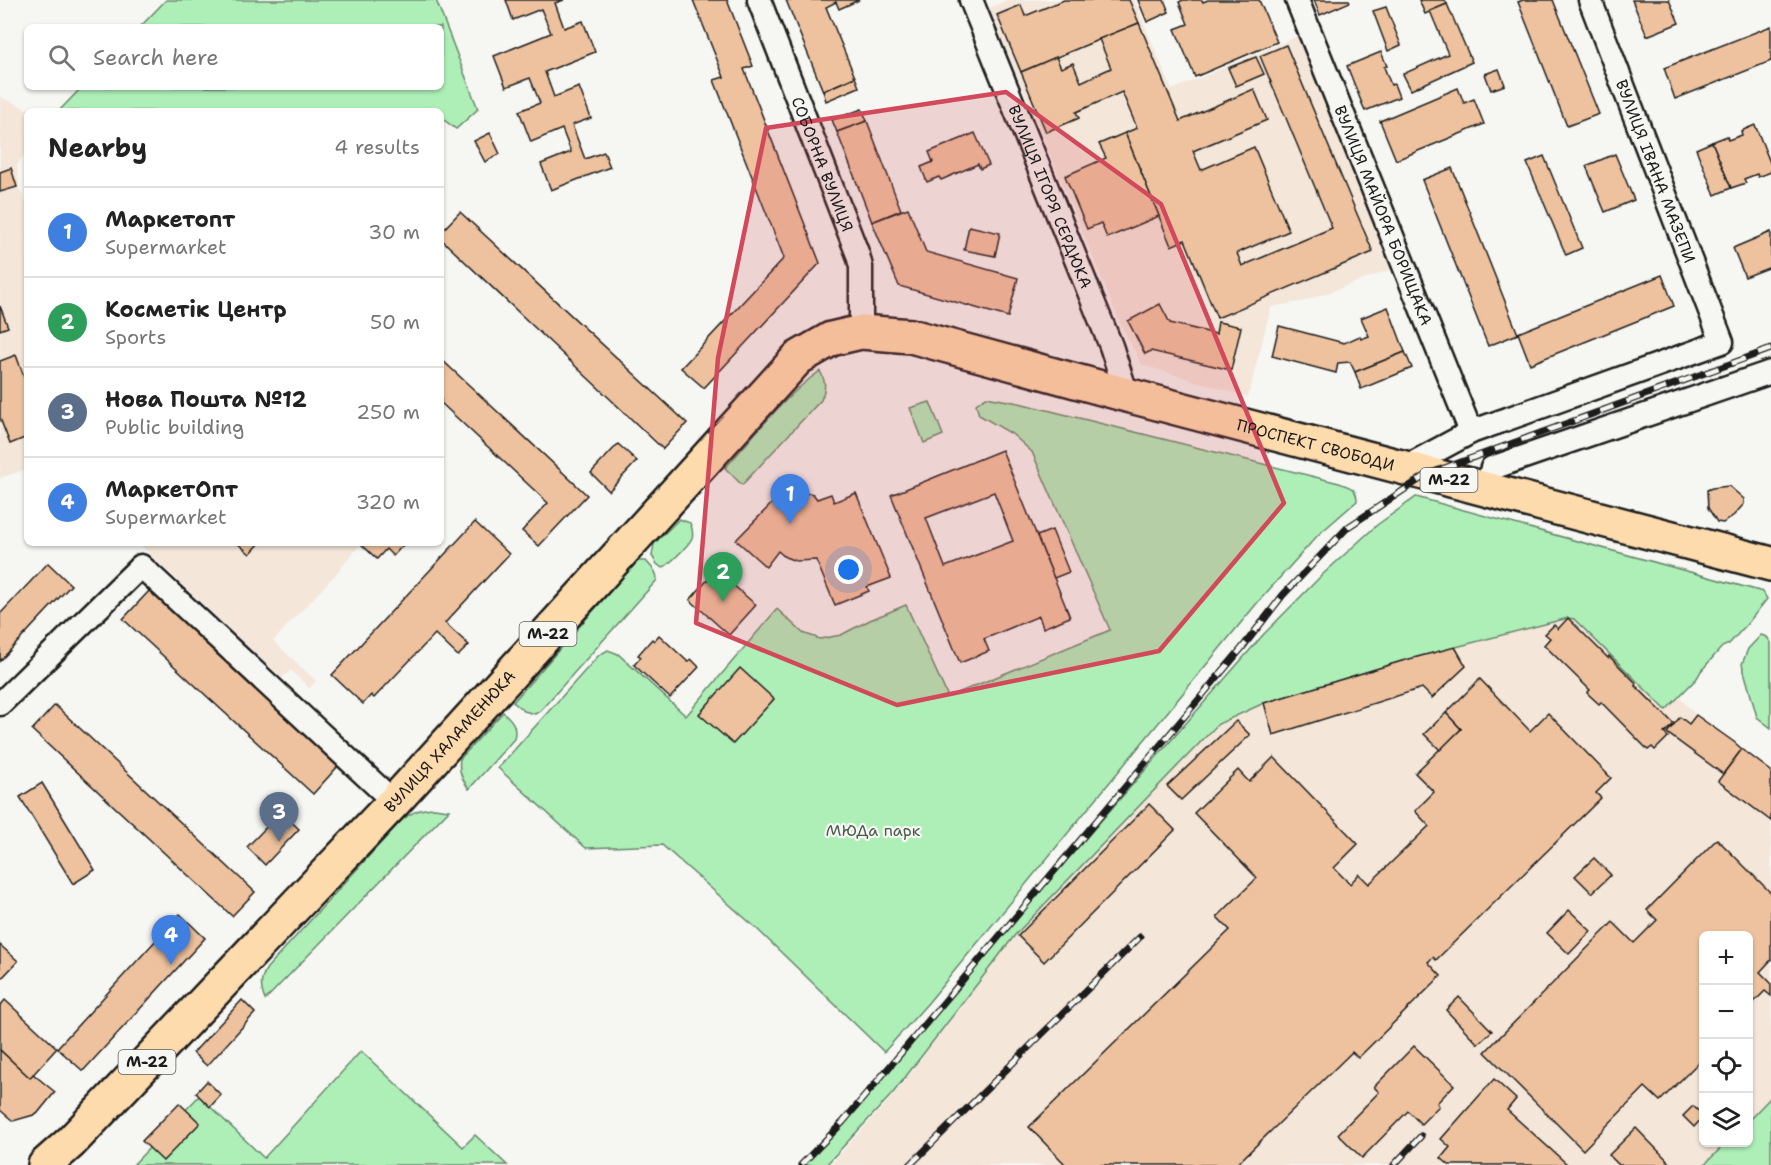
<!DOCTYPE html>
<meta charset="utf-8">
<style>
:root{--surface:#fff;--page:#f2f2f2;--text:#222;--muted:#767676;--line:#e0e0e0;--accent:#d1495b}
body{margin:0;font-family:"Shantell Sans",sans-serif;background:var(--page);color:var(--text)}
.controls{position:absolute;right:18px;bottom:18px;display:grid;overflow:hidden;border-radius:9px;box-shadow:0 2px 4px #0004}
.controls button{width:54px;height:54px;display:grid;place-items:center;padding:0;border:0;border-bottom:2px solid var(--line);background:var(--surface);color:var(--text);font:30px sans-serif}
.you{position:absolute;left:849px;top:570px;width:21px;height:21px;margin:-15px;border:4px solid #fff;border-radius:50%;background:#1a73e8;box-shadow:0 0 0 9px #1a73e833}
.badge{display:grid;place-items:center;width:39px;height:39px;border-radius:50%;background:var(--accent);color:#fff;font-size:20px;font-weight:700}
.pin{position:absolute;translate:-50% -50px;filter:drop-shadow(0 2px 3px #0008)}
.pin::after{content:'';position:absolute;top:32px;width:21px;height:18px;background:inherit;clip-path:polygon(0 0,100% 0,50% 100%)}
.list{margin:0;padding:0;list-style:none}
h2{display:flex;justify-content:space-between;align-items:center;height:78px;margin:0;padding:0 24px;font-size:26px}
h2 small{font-size:20px;font-weight:400;color:var(--muted)}
.list li{display:grid;grid-template-columns:39px 1fr auto;gap:18px;align-items:center;box-sizing:border-box;height:90px;padding:0 24px;border-top:2px solid var(--line)}
.list b{display:block;font-size:22px;white-space:nowrap}
.list p{margin:0;font-size:20px;white-space:nowrap;color:var(--muted)}
.list em{font-size:20px;font-style:normal;color:var(--muted)}
.icon{flex:none;width:33px;height:33px;fill:none;stroke:currentColor;stroke-width:2;stroke-linecap:round;stroke-linejoin:round}
.map{position:relative;flex:none;width:1771px;height:1165px;overflow:hidden}
.search{position:absolute;background:var(--surface);box-shadow:0 2px 4px #0004;left:24px;top:24px;width:420px;height:66px;display:flex;align-items:center;gap:15px;box-sizing:border-box;padding:0 21px;border-radius:9px;color:var(--muted);font-size:22px}
.panel{position:absolute;background:var(--surface);box-shadow:0 2px 4px #0004;left:24px;top:108px;width:420px;height:438px;border-radius:9px}
.map>svg:first-child{display:block}
</style>
<div class="map">
<svg width="1771" height="1165" viewBox="0 0 1771 1165">
<rect width="100%" height="100%" fill="#f6f6f2"/>
<filter id="ink" filterUnits="userSpaceOnUse"><feTurbulence type="fractalNoise" baseFrequency=".0167" numOctaves="2"/><feDisplacementMap in="SourceGraphic" scale="12" xChannelSelector="R" yChannelSelector="G"/><feConvolveMatrix kernelMatrix="1 2 1 2 8 2 1 2 1" color-interpolation-filters="sRGB"/></filter>
<g filter="url(#ink)">
<!-- built -->
<g fill="#f4e6d9" fill-rule="evenodd">
<path d="M1007 0H1134L1172 90 1298 36 1392 269 1305 301 1271 307 1248 397 1142 365 1122 328 989 8Z"/>
<path d="M0 97 32 111H27V151L17 165 19 188 27 205V469L0 478Z"/>
<path d="M138 543H361L335 575 273 641 316 681 309 688 291 670 282 678Z"/>
<path d="M1568 618 1574 619 1666 710 1679 697 1696 715 1734 742 1771 771V1165H830L896 1092 1015 935 1218 724 1264 703 1402 661ZM1704 936H1748V1142H1704Z"/>
</g>
<!-- green -->
<g fill="#aeefb8" stroke="#65866a" stroke-width="1.5">
<path d="M166 0H436L478 109 456 129 444 120 441 123V111H59L82 87H441V27H140Z"/>
<path d="M820 371C826 382 826 388 821 400L742 485 725 468C755 435 783 397 820 371Z"/>
<path d="M986 397 1019 403 1339 483C1350 487 1357 488 1357 501L1318 535 1258 602 928 1003 884 1052 756 928 662 845 586 848 498 768 599 655 608 650 618 654 686 716 777 609 803 633 820 639 841 635 870 620 906 605 948 697 1110 630 1032 452 1012 434 979 415 976 404Z"/>
<path d="M930 402 943 435 924 443 910 408Z"/>
<path d="M1416 497 1763 592 1767 599 1748 623 1729 644 1722 647 1701 671 1697 678 1666 710 1574 619 1568 618 1402 661 1264 703 1218 724 1015 935 893 1093 826 1165H804L919 1035 1072 854 1263 635 1322 575 1377 525Z"/>
<path d="M679 519 690 523C692 528 694 533 692 538 689 545 669 565 662 568L657 564 652 556 654 544Z"/>
<path d="M637 561H646C652 568 657 571 657 580L540 711 535 714 524 711 513 702Z"/>
<path d="M1761 635 1767 637 1771 643V728L1757 717 1742 664 1748 649Z"/>
<path d="M503 712C513 721 517 726 514 739L469 789C462 779 458 771 460 759Z"/>
<path d="M434 808 449 810 265 1000C260 988 260 979 267 968L400 822C411 812 419 809 434 808Z"/>
<path d="M361 1051 463 1147 475 1135 507 1165H133L199 1096 264 1158Z"/>
<path d="M1771 1097V1165H1704L1726 1143 1748 1142 1749 1120Z"/>
</g>
<!-- building -->
<g fill="#eec29e" stroke="#1c1c1c" stroke-width="1.5" fill-rule="evenodd">
<path d="M506 0H564L555 3 564 28 583 21 595 52 545 72 554 97 579 87 591 118 572 125 585 159 604 152 610 167 551 190 541 164 571 152 562 129 531 142 519 111 540 103 530 78 506 87 494 56 551 33 541 9 513 20Z"/>
<path d="M693 0H727L753 66 744 69 820 263 704 388 681 368 784 258 714 80 724 77Z"/>
<path d="M786 0H859L839 9 836 2 826 7 855 77 823 91Z"/>
<path d="M1064 0H1129L1139 23 1021 72 997 15 1021 5 1025 16Z"/>
<path d="M1138 0H1164L1169 12 1147 22Z"/>
<path d="M1183 0H1202L1203 2 1208 0H1259L1277 42 1195 77 1175 29 1188 24 1179 2Z"/>
<path d="M1314 0H1349L1350 2 1320 15Z"/>
<path d="M1419 0H1445L1447 4 1425 14Z"/>
<path d="M1523 0H1553L1599 114 1567 126 1518 2Z"/>
<path d="M1632 0H1669L1679 23 1647 36Z"/>
<path d="M1447 4 1472 62 1411 90 1403 74 1448 54 1430 11Z"/>
<path d="M1386 7 1401 45 1388 51 1373 11Z"/>
<path d="M1139 23 1180 121 1254 89 1267 120 1193 151 1201 170 1254 147 1289 231 1237 253 1242 266 1332 228 1260 56 1286 45 1373 252 1217 318 1185 240 1171 246 1125 133 1137 128 1122 92 1076 112 1079 118 1046 132 1021 72 1056 57 1061 68 1073 63 1081 82 1111 68 1099 39Z"/>
<path d="M1771 26V61L1675 99 1664 68Z"/>
<path d="M1381 52 1387 66 1384 67 1391 85 1394 84 1399 97 1365 111 1347 66Z"/>
<path d="M1256 57 1264 74 1236 86 1228 68Z"/>
<path d="M1499 69 1505 85 1491 90 1485 74Z"/>
<path d="M855 77 859 87 826 101 823 91Z"/>
<path d="M1458 88 1464 103 1474 99 1484 124 1396 160 1380 121Z"/>
<path d="M862 109 867 121 837 132 832 120Z"/>
<path d="M867 121 901 210 872 222 837 132Z"/>
<path d="M1755 125 1771 165V172L1758 177 1757 174 1744 179 1746 183 1731 188 1712 142 1727 136 1728 140 1742 135 1741 131Z"/>
<path d="M490 133 500 154 485 162 474 141Z"/>
<path d="M975 133 989 165 980 169 978 164 941 180 939 177 927 182 921 167 933 162 929 152Z"/>
<path d="M1125 133 1159 216 1107 238 1101 223 1087 229 1065 176 1106 158 1099 144Z"/>
<path d="M1712 142 1731 188 1715 195 1696 149Z"/>
<path d="M1615 154 1634 200 1605 212 1586 166Z"/>
<path d="M1544 156 1582 248 1566 255 1527 163Z"/>
<path d="M11 168 17 187 0 192V172Z"/>
<path d="M1452 168 1518 334 1488 346 1422 180Z"/>
<path d="M908 208 926 252 1018 278 1008 317 899 286 872 222Z"/>
<path d="M460 212 687 423 663 449 441 239V232Z"/>
<path d="M969 226 1000 233 995 256 964 250Z"/>
<path d="M1771 232V267L1745 277 1733 248Z"/>
<path d="M1662 275 1674 306 1530 364 1518 333Z"/>
<path d="M1160 304 1170 323 1216 334 1218 322 1241 327 1231 370 1151 351 1145 354 1128 321Z"/>
<path d="M0 306 8 327 0 330Z"/>
<path d="M1388 307 1405 352 1355 372 1350 362 1338 363 1336 373 1272 356 1279 326 1344 343 1360 336 1361 339 1369 336 1361 318Z"/>
<path d="M1405 352 1412 368 1361 389 1355 372Z"/>
<path d="M16 355 27 385V437L10 444 0 418V361Z"/>
<path d="M441 359 587 495 539 546 522 531 548 503 441 403Z"/>
<path d="M618 444 637 461 609 491 591 473Z"/>
<path d="M1002 450 1070 617 1043 628 1039 616 984 639 989 651 960 663 891 495ZM994 492 1013 541 945 567 926 518Z"/>
<path d="M789 486 800 496 809 493 813 494 817 499 831 494 834 502 856 493 891 578 867 587 869 591 835 605 816 560 796 561 785 557 778 551 766 567 736 540Z"/>
<path d="M1729 486 1744 499V504L1734 515 1723 523 1717 522 1708 508 1707 490 1712 488Z"/>
<path d="M475 522 509 554 445 623 469 645 458 656 435 634 374 698 371 695 363 704 332 675Z"/>
<path d="M1052 530 1069 572 1054 578 1037 536Z"/>
<path d="M237 543H260L250 554Z"/>
<path d="M365 543H405L393 556 386 549 377 559 362 545Z"/>
<path d="M48 563 71 585 0 661V614Z"/>
<path d="M716 570 756 605 729 635 690 600Z"/>
<path d="M150 590 339 765 313 794 123 619Z"/>
<path d="M1568 618 1608 658 1609 656 1636 683 1635 685 1674 724 1664 733 1668 737 1655 750 1652 747 1648 750 1601 702 1599 704 1587 693 1590 690 1544 645 1550 638 1545 634 1554 625 1558 629Z"/>
<path d="M659 635 688 662 691 659 699 667 670 698 634 665 641 657 638 655 652 639 654 641Z"/>
<path d="M1455 647 1466 666 1432 698 1422 688 1273 735 1264 703 1402 661Z"/>
<path d="M740 668 774 699 733 744 699 714Z"/>
<path d="M1480 679 1530 731 1548 713 1611 778 1596 793 1601 798 1436 960 1433 957 1428 962 1441 976 1358 1058 1352 1052 1236 1165H1066L1029 1127 1230 930 1217 917 1257 878 1194 813 1238 770 1249 782 1274 757 1358 844 1334 868 1350 884 1359 874 1369 884 1429 826 1415 811 1434 792 1415 773 1461 729 1446 713Z"/>
<path d="M55 705 255 892 232 916 32 730Z"/>
<path d="M1446 713 1461 729 1440 750 1424 734Z"/>
<path d="M1696 715 1734 742 1742 749 1723 774 1667 733 1680 717 1689 724Z"/>
<path d="M1236 721 1250 735 1181 800 1167 786Z"/>
<path d="M1742 749 1771 771V821L1718 781Z"/>
<path d="M42 783 95 870 73 884 20 797Z"/>
<path d="M1149 804 1175 830 1044 962 1018 936Z"/>
<path d="M281 812 299 829 265 865 247 847Z"/>
<path d="M1717 839 1771 893V960L1760 972 1771 983V996L1765 991 1748 1008V936H1704V1057L1660 1101 1645 1087 1583 1150 1485 1052 1613 922 1634 943 1657 920 1647 910Z"/>
<path d="M1594 858 1611 875 1592 893 1575 876Z"/>
<path d="M1569 910 1591 931 1569 954 1547 933Z"/>
<path d="M180 914 205 938 83 1071 57 1048Z"/>
<path d="M0 945 18 961 0 980Z"/>
<path d="M1459 997 1492 1031 1478 1044 1446 1010Z"/>
<path d="M5 1000 57 1048 30 1078 0 1050V1006Z"/>
<path d="M242 1000 255 1013 207 1066 193 1053Z"/>
<path d="M1414 1046 1454 1085 1437 1103 1439 1106 1421 1124 1408 1111 1362 1158 1338 1134 1379 1092 1374 1087Z"/>
<path d="M0 1050 30 1078 33 1074 55 1092 37 1114 13 1121 0 1110Z"/>
<path d="M1494 1079 1516 1099 1507 1110 1568 1165H1449L1441 1158 1450 1147 1441 1139Z"/>
<path d="M207 1081 221 1095 210 1107 196 1093Z"/>
<path d="M179 1103 200 1123 163 1161 142 1141Z"/>
<path d="M1693 1106 1704 1116 1694 1127 1683 1116Z"/>
<path d="M1636 1128 1672 1165H1619L1609 1155Z"/>
</g>
<g fill="none" stroke-linecap="round" stroke-linejoin="round">
<defs>
<g id="minor">
<path id="s1" d="M759 0 858 255 861 267V332"/>
<path id="s2" d="M971 0 1111 346 1127 395"/>
<path id="s3" d="M1297 0 1471 432"/>
<path d="M1404 468 1471 432 1722 342 1590 0"/>
<path d="M1486 489 1492 468 1771 372"/>
<path d="M0 704 141 566 394 802"/>
</g>
<g id="highway">
<path id="s4" d="M45 1165 71 1142 394 802 798 358 831 339 861 332 911 336 1127 395 1771 564"/>
</g>
</defs>
<!-- minor casing -->
<use href="#minor" stroke="#1c1c1c" stroke-width="27"/>
<!-- highway casing -->
<use href="#highway" stroke="#1c1c1c" stroke-width="38"/>
<!-- minor -->
<use href="#minor" stroke="#f6f6f2" stroke-width="22"/>
<!-- highway -->
<use href="#highway" stroke="#fedbac" stroke-width="33"/>
<defs>
<g id="rail">
<path d="M801 1165 843 1122 1242 648 1283 595 1348 527 1428 474 1771 349"/>
<path d="M910 1165 1140 937"/>
<path d="M1394 1165 1421 1136"/>
</g>
</defs>
<!-- rail casing -->
<use href="#rail" stroke="#1c1c1c" stroke-width="7"/>
<!-- rail -->
<use href="#rail" stroke="#f6f6f2" stroke-width="4.5" stroke-dasharray="14" stroke-linecap="butt"/>
</g>
</g>
<!-- marked area -->
<path fill="#d1495b" fill-opacity="0.2" stroke="#d1495b" stroke-width="4.5" stroke-linejoin="round" d="M1006 92 1161 204 1284 503 1159 651 897 705 696 623 718 358 766 128Z"/>
<g text-anchor="middle" stroke-width="4.5" stroke-linejoin="round" paint-order="stroke">
<!-- shield labels -->
<g fill="#f6f6f2" stroke="#5d5d5c" stroke-width="1.5">
<rect x="1420.5" y="468" width="57" height="24" rx="4.5"/>
<rect x="519.5" y="622" width="57" height="24" rx="4.5"/>
<rect x="118.5" y="1050" width="57" height="24" rx="4.5"/>
</g>
<g font-size="15" font-weight="bold" fill="#1c1c1c">
<text x="1449" y="485">М-22</text>
<text x="548" y="639">М-22</text>
<text x="147" y="1067">М-22</text>
</g>
<!-- street labels -->
<g font-size="16" fill="#1c1c1c" stroke="#f6f6f2">
<text dy="6" stroke="none"><textPath href="#s1" startOffset="176">СОБОРНА ВУЛИЦЯ</textPath></text>
<text transform="translate(1656 171) rotate(69)" y="6">ВУЛИЦЯ ІВАНА МАЗЕПИ</text>
<text dy="6" stroke="none"><textPath href="#s2" startOffset="212">ВУЛИЦЯ ІГОРЯ СЕРДЮКА</textPath></text>
<text dy="6" stroke="none"><textPath href="#s3" startOffset="232">ВУЛИЦЯ МАЙОРА БОРИЩАКА</textPath></text>
<text dy="6" stroke="none"><textPath href="#s4" startOffset="1642">ПРОСПЕКТ СВОБОДИ</textPath></text>
<text dy="6" stroke="none"><textPath href="#s4" startOffset="586">ВУЛИЦЯ ХАЛАМЕНЮКА</textPath></text>
</g>
<!-- park labels -->
<g font-size="16" fill="#485b4b" stroke="#f6f6f2">
<text x="873" y="836">МЮДа парк</text>
</g>
</g>
</svg>
<div class="controls">
<button>+</button>
<button>−</button>
<button><svg class="icon" aria-label="locate" viewBox="0 0 24 24"><circle cx="12" cy="12" r="6"/><path d="M12 2v4M12 18v4M2 12h4M18 12h4"/></svg></button>
<button><svg class="icon" aria-label="layers" viewBox="0 0 24 24"><path d="M12 4l9 5-9 5-9-5zM3 14l9 5 9-5"/></svg></button>
</div>
<div class="you"></div>
<div class="pin badge" style="left:790px;top:524px;background:#3f7fe0">1</div>
<div class="pin badge" style="left:723px;top:602px;background:#2e9e5b">2</div>
<div class="pin badge" style="left:279px;top:842px;background:#5c6f8a">3</div>
<div class="pin badge" style="left:171px;top:965px;background:#3f7fe0">4</div>
<div class="search"><svg class="icon" aria-label="search" viewBox="0 0 24 24"><circle cx="10" cy="10" r="6"/><path d="M15 15l6 6"/></svg>Search here</div>
<section class="panel">
<h2>Nearby<small>4 results</small></h2>
<ul class="list">
<li><span class="badge" style="background:#3f7fe0">1</span><div><b>Маркетопт</b><p>Supermarket</p></div><em>30 m</em></li>
<li><span class="badge" style="background:#2e9e5b">2</span><div><b>Косметік Центр</b><p>Sports</p></div><em>50 m</em></li>
<li><span class="badge" style="background:#5c6f8a">3</span><div><b>Нова Пошта №12</b><p>Public building</p></div><em>250 m</em></li>
<li><span class="badge" style="background:#3f7fe0">4</span><div><b>МаркетОпт</b><p>Supermarket</p></div><em>320 m</em></li>
</ul>
</section>
</div>
